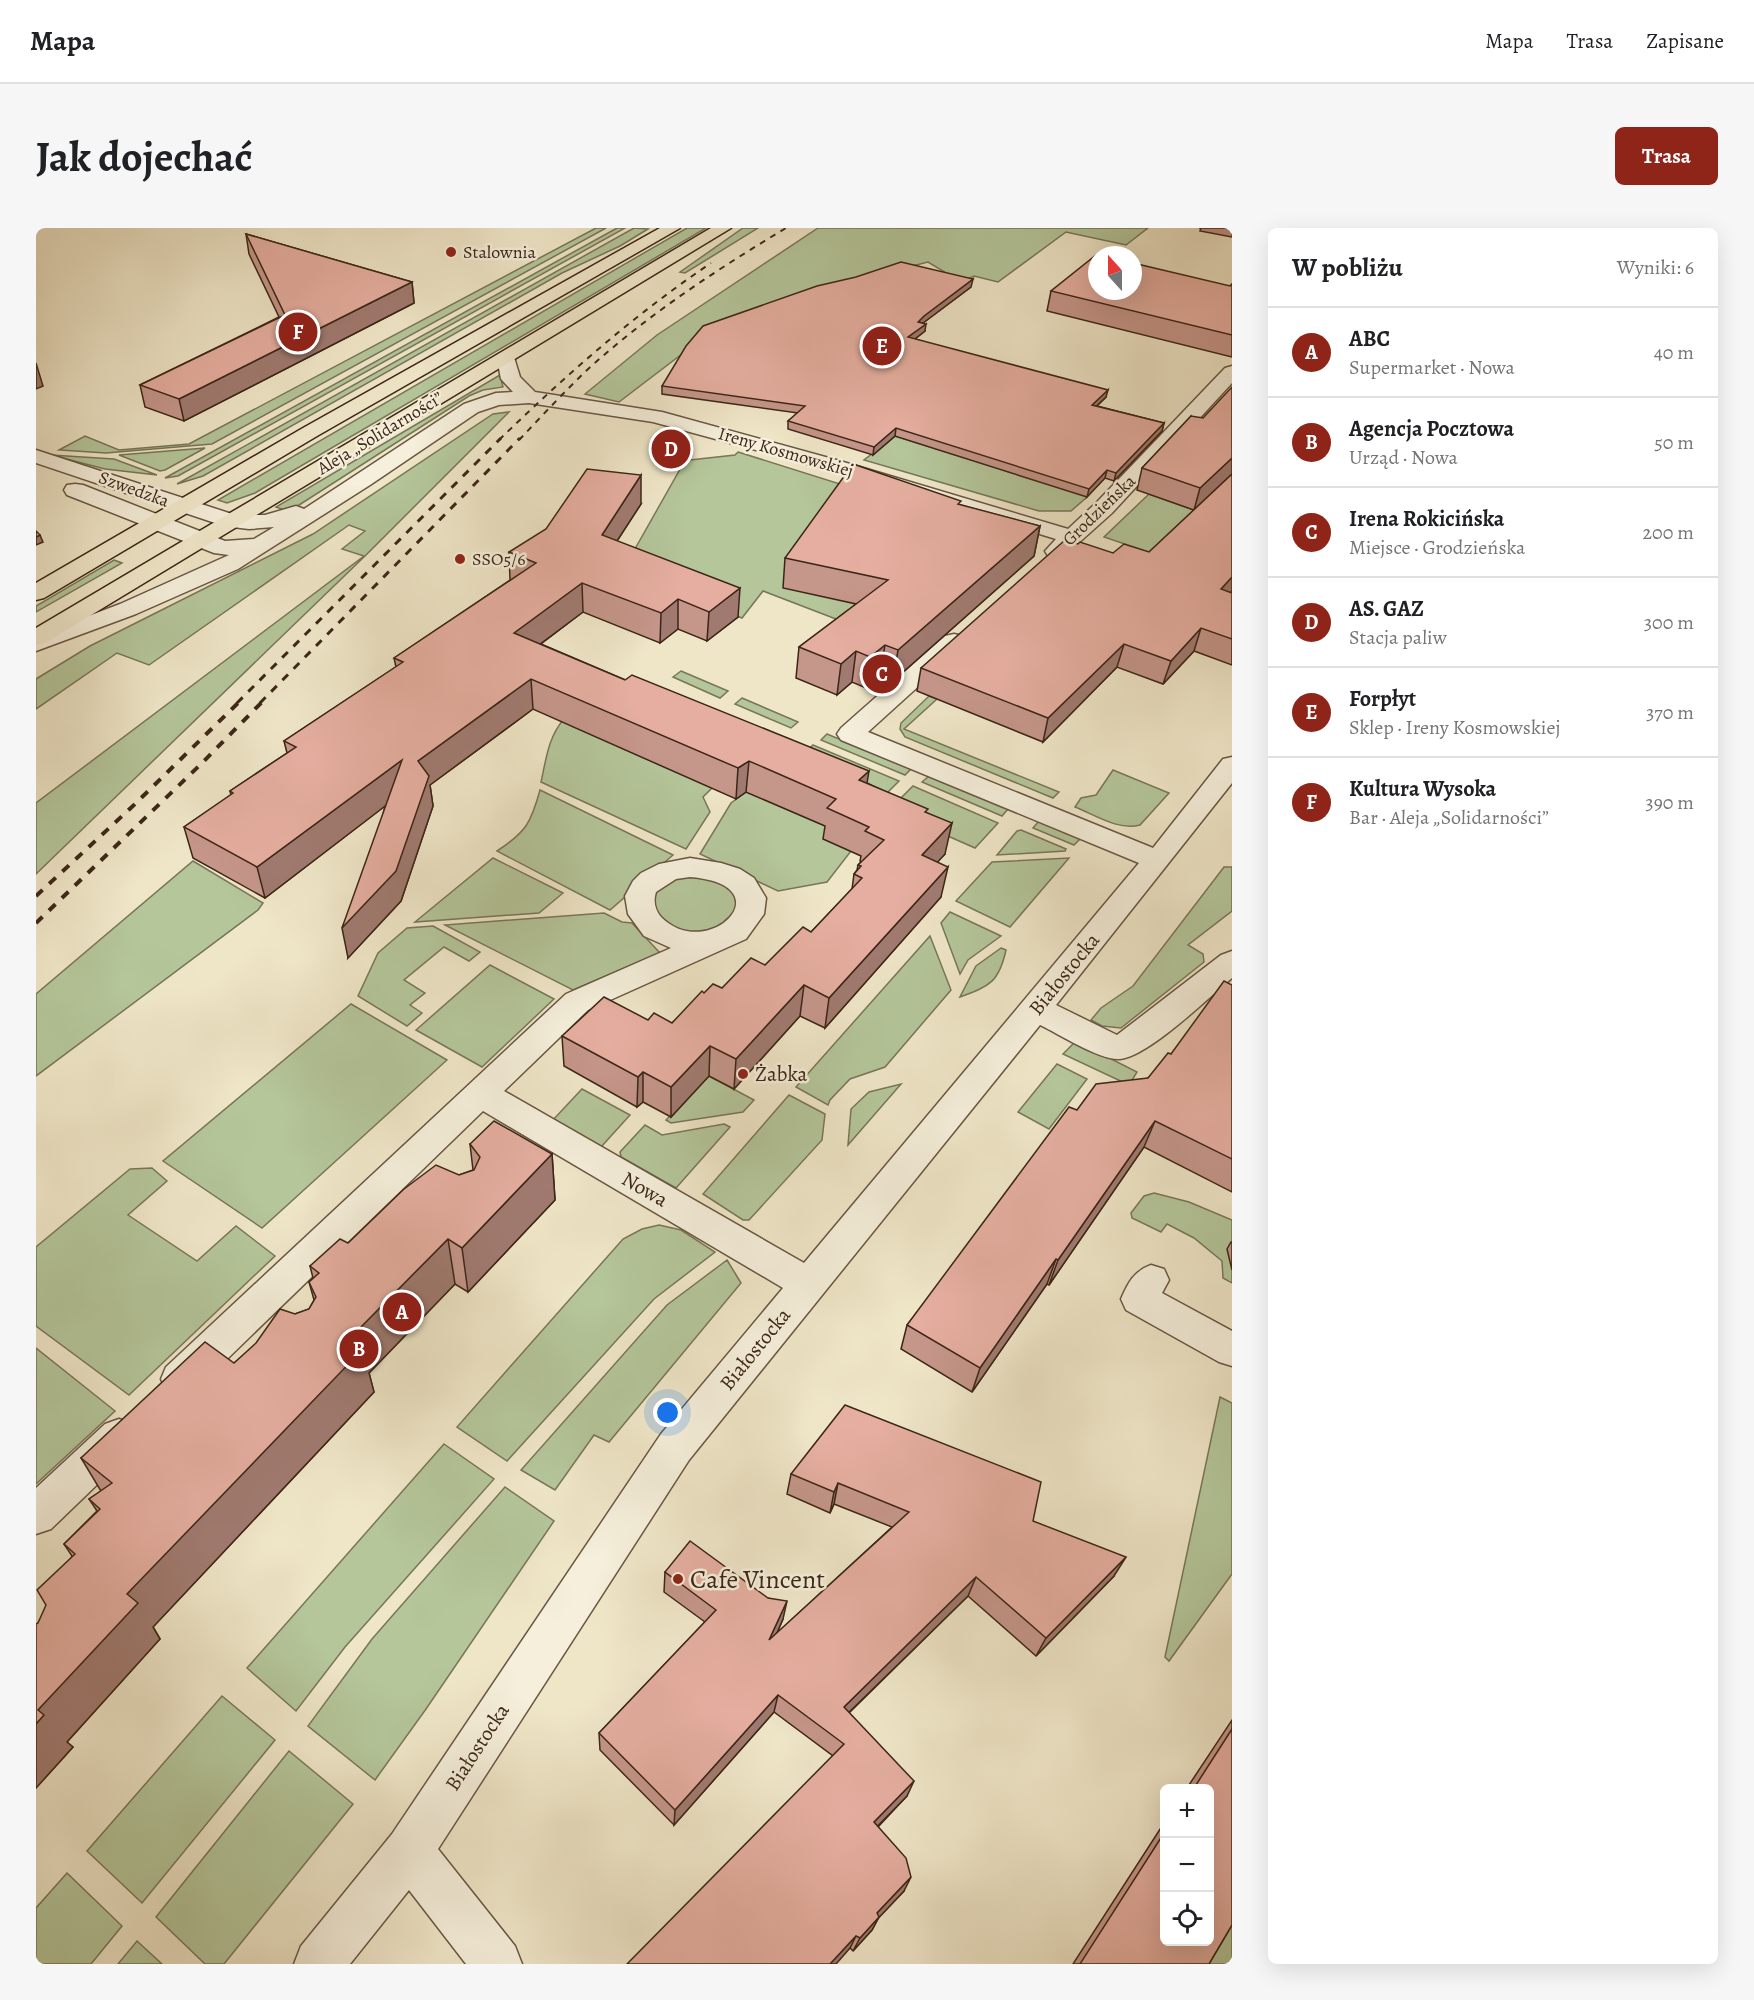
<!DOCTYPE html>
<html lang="pl">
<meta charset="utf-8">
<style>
:root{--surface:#fff;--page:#f6f6f6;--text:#202124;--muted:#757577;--line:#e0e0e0;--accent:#8f2418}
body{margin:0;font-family:Alegreya,serif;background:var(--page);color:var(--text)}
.controls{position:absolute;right:18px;bottom:18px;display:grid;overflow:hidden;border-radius:9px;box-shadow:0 6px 24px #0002}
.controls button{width:54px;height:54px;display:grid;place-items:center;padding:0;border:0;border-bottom:2px solid var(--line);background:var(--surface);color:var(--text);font:30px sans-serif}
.compass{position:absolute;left:1052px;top:18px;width:54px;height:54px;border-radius:50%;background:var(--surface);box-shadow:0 6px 24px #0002;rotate:339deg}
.you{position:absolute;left:632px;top:1185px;width:21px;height:21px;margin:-15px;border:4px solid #fff;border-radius:50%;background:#1a73e8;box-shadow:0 0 0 9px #1a73e833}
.badge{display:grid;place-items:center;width:39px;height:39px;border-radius:50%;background:var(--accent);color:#fff;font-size:20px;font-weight:700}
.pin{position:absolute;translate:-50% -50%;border:3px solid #fff;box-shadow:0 2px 6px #0006}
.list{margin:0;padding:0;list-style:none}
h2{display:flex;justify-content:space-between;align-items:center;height:78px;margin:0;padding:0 24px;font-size:26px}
h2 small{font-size:20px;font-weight:400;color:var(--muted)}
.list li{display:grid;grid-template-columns:39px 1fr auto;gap:18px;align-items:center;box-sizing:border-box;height:90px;padding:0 24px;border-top:2px solid var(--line)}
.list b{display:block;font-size:22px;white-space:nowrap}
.list p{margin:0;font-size:20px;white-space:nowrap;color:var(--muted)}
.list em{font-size:20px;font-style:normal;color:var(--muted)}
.icon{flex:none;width:33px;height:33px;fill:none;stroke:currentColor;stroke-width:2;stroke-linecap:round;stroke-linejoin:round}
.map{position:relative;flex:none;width:1196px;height:1736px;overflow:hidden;border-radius:9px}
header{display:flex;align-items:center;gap:36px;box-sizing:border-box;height:84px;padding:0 30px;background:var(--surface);border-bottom:2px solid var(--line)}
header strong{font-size:28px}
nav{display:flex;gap:33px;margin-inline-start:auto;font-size:21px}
.intro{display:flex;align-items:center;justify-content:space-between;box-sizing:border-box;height:144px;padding:0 36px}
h1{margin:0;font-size:42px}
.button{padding:15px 27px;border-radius:9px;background:var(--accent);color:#fff;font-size:21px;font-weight:700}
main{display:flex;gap:36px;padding:0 36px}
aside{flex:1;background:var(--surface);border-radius:9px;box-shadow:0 6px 24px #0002}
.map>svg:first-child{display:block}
</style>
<header>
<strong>Mapa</strong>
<nav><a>Mapa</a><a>Trasa</a><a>Zapisane</a></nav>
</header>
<div class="intro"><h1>Jak dojechać</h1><a class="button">Trasa</a></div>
<main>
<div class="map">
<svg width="1196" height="1736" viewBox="0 0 1196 1736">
<rect width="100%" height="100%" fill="#efe6c8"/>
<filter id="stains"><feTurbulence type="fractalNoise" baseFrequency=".00333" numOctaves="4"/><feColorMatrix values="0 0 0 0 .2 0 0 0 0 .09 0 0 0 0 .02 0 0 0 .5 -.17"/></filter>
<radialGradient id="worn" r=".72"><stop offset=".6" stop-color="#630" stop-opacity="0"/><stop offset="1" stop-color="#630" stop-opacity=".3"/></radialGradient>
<!-- green -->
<g fill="#b4c69a" stroke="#787658" stroke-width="1.5">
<path d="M560 0H570L176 216 70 225 23 222 49 208 83 222 153 216Z"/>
<path d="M581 0H589L142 248 129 250Z"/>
<path d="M598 0 612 1 584 18 526 45 167 248 141 256Z"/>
<path d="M651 0H670L219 265 191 275 182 272Z"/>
<path d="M707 0H722L649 45 644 44Z"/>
<path d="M782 0H1112L1090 17 1030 4 962 54 938 48 925 54 892 34 864 41 671 107 583 174 549 166 621 107Z"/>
<path d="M464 147 467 159 447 162 433 168 260 279 251 283 240 279Z"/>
<path d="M473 184 329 328 0 646V575L328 328 306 321 329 303 313 297 113 437 81 425 0 481V451L54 418 277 306 457 186Z"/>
<path d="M859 208 1051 269 1035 283H1003L828 232Z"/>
<path d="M169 220 129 242 124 243 83 227Z"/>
<path d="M702 224 804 256 816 351 826 401 727 363 706 390 587 342 647 236 654 232 699 227Z"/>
<path d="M15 227 78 231 121 247 69 241Z"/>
<path d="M1113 266 1196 296 1168 343 1068 309Z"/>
<path d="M78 332 86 335 0 384V378Z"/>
<path d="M645 443 692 463 684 470 637 449Z"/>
<path d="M893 468 901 471 868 501 1023 564 1017 570 869 509 864 501 865 495Z"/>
<path d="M706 470 762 494 755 500 699 476Z"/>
<path d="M528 491 536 498 676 560 667 569 674 584 650 621 505 554C510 532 512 509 528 491Z"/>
<path d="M791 506 875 541 869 547 785 512Z"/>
<path d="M777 517 863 553 848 568 762 531Z"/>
<path d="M1077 542 1133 565 1104 597C1083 603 1059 587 1039 579L1045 570 1060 567Z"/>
<path d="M893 548 972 581 966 588 886 554Z"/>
<path d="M877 558 962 595 939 620 853 582Z"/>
<path d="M504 562 637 627 574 682 461 623C490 604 495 595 504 562Z"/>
<path d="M710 564 797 601 815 623 791 654 742 663 664 626 695 575Z"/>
<path d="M1003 593 1044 611 1038 617 997 600Z"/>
<path d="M985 602 1030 621 1029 623 961 627 981 603Z"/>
<path d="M457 630 527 665 503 685 379 694Z"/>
<path d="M1033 630 974 699 920 673 956 634Z"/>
<path d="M157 633 227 675 222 682 0 848V766Z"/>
<path d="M1188 639H1196V683L1152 717 1167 726 1168 734 1085 800 1066 798 1055 792 1065 780 1097 758Z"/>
<path d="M669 647 697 662C698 668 701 675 700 681 696 700 663 708 647 703 637 700 626 691 618 686V662L634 650Z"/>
<path d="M914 684 965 708 932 732 924 746 905 695Z"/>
<path d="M568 685 586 694 596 695 624 725 537 762 409 697Z"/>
<path d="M397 698 444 724 433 733 408 719 368 752 389 765 374 777 386 785 371 798 322 768 342 725 371 700Z"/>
<path d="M894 708 915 762 849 839 814 851 794 872 792 877 760 859Z"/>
<path d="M965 720 970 722C963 754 954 758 924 769L940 738Z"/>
<path d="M454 737 518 771 446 839 380 802Z"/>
<path d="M315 776 411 832 226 1000 127 933Z"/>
<path d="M1040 813 1101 844 1093 857 1027 826Z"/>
<path d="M1021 836 1051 851 1013 901 982 884Z"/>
<path d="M673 848 718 872 707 884 635 895 630 892Z"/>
<path d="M865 856 812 917 815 881 833 864Z"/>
<path d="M546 861 594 887 565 919 516 893Z"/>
<path d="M753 867 789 886 786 912 713 992H707L667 966Z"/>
<path d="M688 896 694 899 640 960 585 929 584 924 609 897 626 907Z"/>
<path d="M116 940 131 953 92 987 161 1033 200 998 239 1028 93 1167 0 1098V1019L94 941Z"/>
<path d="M1118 965 1153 974 1196 992V1055L1187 1050 1186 1033 1158 1010 1131 996 1125 1004 1096 990 1095 985 1108 968Z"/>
<path d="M623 997 645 1002 679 1024 618 1071 471 1233 421 1199 587 1011 606 1001Z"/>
<path d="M691 1032 705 1055 573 1214 558 1207 519 1262 485 1242 631 1077Z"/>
<path d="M0 1120 79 1183 0 1256Z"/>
<path d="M1184 1169 1196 1175V1346L1133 1433 1129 1429Z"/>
<path d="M408 1216 458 1251 309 1419 260 1483 211 1440Z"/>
<path d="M469 1259 518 1293 390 1481 339 1552 272 1498 336 1411Z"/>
<path d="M186 1468 239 1512 106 1675 51 1623Z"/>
<path d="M253 1523 317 1576 188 1736H169L120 1689Z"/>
<path d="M31 1645 86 1698 55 1736H0V1680Z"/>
<path d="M1196 1676V1736H1160Z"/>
<path d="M101 1713 126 1736H82Z"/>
</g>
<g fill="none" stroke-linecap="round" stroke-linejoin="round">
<defs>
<g id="minor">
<path d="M470 124 477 126 484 149 499 164 626 184 804 233 1032 301 1060 275 1189 140 1196 138V155L1076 285 1028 328 1020 330 1012 328 1009 323 1020 311 790 241 617 194 493 175 463 177 442 184 334 257 202 341 100 386 0 423V408L84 376 193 327 178 325 31 267 28 262 31 257 39 256 47 257 189 313 218 311 238 299 213 301 188 298 0 235V222L199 287H229L260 278 268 281 428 176 460 165 477 164 465 151 461 130 463 126Z"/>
<path d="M918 406 927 408 930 413 927 418 832 504 1117 620 1187 531 1196 529V555L1020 777 1081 807 1185 727 1196 723V750C1172 770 1113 828 1084 831 1065 833 1023 806 1004 797L653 1232 402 1621 479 1718 486 1736H430L373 1662 314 1736H258L265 1718 356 1606 625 1206 747 1060 447 883 158 1163 144 1168 130 1163 125 1151 130 1139 530 766 635 720 608 708 592 686 589 668 597 653 605 645 623 636 654 630 685 635 704 641 718 650 730 670 728 686 710 711 552 782 468 863 768 1035 1103 635 805 512 801 506 805 500 909 408ZM654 649C751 657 672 736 625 689 619 682 617 673 620 664L640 651Z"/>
<path d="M1115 1037 1128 1041 1133 1052 1126 1065 1196 1103V1138L1183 1134 1090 1082 1085 1071C1092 1055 1098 1043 1115 1037Z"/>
<path d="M83 1191 97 1196 103 1209 97 1222 15 1301 0 1306V1260L69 1196Z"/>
</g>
<g id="major">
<path d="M624 0H644L281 208 8 370 0 372V355L267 200Z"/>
<path d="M675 0H695L9 415 0 417V400Z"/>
</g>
</defs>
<!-- minor casing -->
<use href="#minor" stroke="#695643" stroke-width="3"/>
<!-- major casing -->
<use href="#major" stroke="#3c2617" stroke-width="3"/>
<!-- minor -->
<use href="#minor" fill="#f5efdb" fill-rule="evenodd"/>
<!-- major -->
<use href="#major" fill="#efe6c8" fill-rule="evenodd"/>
<!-- rail-far2 -->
<g stroke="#3c2617" stroke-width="2" stroke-dasharray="6 6" stroke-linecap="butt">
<path d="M463 212C530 147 598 87 675 35"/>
<path d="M483 212C505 189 527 165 550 143 610 88 680 42 750 0"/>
</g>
<!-- rail-far1 -->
<g stroke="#3c2617" stroke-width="3" stroke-dasharray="8 8" stroke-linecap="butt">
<path d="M201 475 465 210"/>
<path d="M224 475 484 210"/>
</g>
<!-- rail -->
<g stroke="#3c2617" stroke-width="4" stroke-dasharray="9 9" stroke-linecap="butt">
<path d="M0 668 99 576 203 474"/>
<path d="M0 695 165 536 226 474"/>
</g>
</g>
<!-- wall -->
<g fill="#c5968a" stroke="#3c2617" stroke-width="1.5">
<path d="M1163 0H1196V9L1164 3 1165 0Z"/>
<path d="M210 6 376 54 378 75 148 193 109 179 104 157 243 89 213 26Z"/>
<path d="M1196 56V129L1011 83 1015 63 1194 58Z"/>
<path d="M935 59 887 95 889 103 879 111 1070 169 1061 178 1128 195 1126 203 1078 253 1069 250 1051 269 859 208 837 227 752 201V193L762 185 626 166V158Z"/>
<path d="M1155 188 1194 365H1196V437L1158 423 1127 456 1081 439 1007 514 881 463 885 440 1077 325 1113 324 1158 282 1101 262 1106 240Z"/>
<path d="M605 276 581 313 702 389 671 413 642 401 624 415 547 384 505 416 831 555 891 585 909 626 901 634 905 669 789 800 764 788 698 861 673 848 635 889 607 874 601 879 528 838 526 808 612 792 636 795 668 765 686 760 729 737 775 704 816 661 818 646 821 642 822 637 825 634 824 633 825 628 787 611 789 598 710 564 700 571 497 481 394 557 397 578 365 673 312 730 349 578 229 670 157 630 148 599 195 567 194 563 251 525 248 513 360 439 358 430 474 352 473 324Z"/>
<path d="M924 277 1004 298 998 328 857 453 844 448 830 460 816 454 801 467 760 450 763 419 820 376 747 360 749 330Z"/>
<path d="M1196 757V964L1108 919 1013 1057 1011 1056 936 1164 865 1121 871 1097 1041 882 1112 850 1135 826Z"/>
<path d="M434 916 516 926 519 972 432 1064 419 1056 333 1145 338 1164 117 1399 124 1411 31 1514 37 1519 0 1560V1396L2 1395 36 1328 28 1316 61 1283 53 1271 65 1263 45 1230 198 1135 259 1086 273 1081 278 1072 273 1054 277 1050 274 1038 423 947 437 942Z"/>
<path d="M1195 1014H1196V1042L1191 1021Z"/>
<path d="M755 1246 997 1293 1078 1348 1000 1428 932 1368 813 1485 871 1568 842 1599 868 1663 843 1689 836 1702 817 1723 814 1720 797 1528 738 1484 638 1597 564 1522 563 1505 669 1394 628 1364 629 1344 732 1370 747 1391 741 1405 856 1299 798 1276 794 1285 751 1266Z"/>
<path d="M1196 1492V1697L1173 1736H1037L1128 1595V1713L1173 1560H1151Z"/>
</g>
<!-- shaded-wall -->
<g fill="#a07a70" stroke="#3c2617" stroke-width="1.5">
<path d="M937 51 935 59 887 95 882 94 888 88Z"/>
<path d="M376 54 378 75 148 193 143 171Z"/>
<path d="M890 96 889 103 871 117 872 109Z"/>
<path d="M0 135 7 158 0 161Z"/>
<path d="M1072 162 1070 169 1054 184 1056 177Z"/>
<path d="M1128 195 1126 203 1078 253 1080 245Z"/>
<path d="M860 200 859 208 837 227 838 219Z"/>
<path d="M1196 230V246L1158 282 1164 260Z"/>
<path d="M1071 242 1069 250 1051 269 1053 261Z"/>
<path d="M605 247V276L566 336V307Z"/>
<path d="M1004 298 998 328 857 453 862 422Z"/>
<path d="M4 307 7 314 0 317V309Z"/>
<path d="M1196 349V363L1177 384 1185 361Z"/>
<path d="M546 355 547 384 480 434 478 405Z"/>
<path d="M704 360 702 389 671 413 673 384Z"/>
<path d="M642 371V401L624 415 625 385Z"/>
<path d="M1165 400 1158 423 1127 456 1135 433Z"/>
<path d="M1088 416 1081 439 1007 514 1012 490Z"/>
<path d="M849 417 844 448 830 460 834 429Z"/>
<path d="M820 423 816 454 801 467 805 436Z"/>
<path d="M495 451 497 481 394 557 397 578 365 673 312 730 306 700 382 533Z"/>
<path d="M366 532 370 562 229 670 221 639Z"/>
<path d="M713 533 710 564 700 571 702 540Z"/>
<path d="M833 543 828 573 823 552Z"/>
<path d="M916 595 909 626 880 658 886 627Z"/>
<path d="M912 639 905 669 789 800 793 770Z"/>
<path d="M768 757 764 788 698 861 700 831Z"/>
<path d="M674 818 673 848 635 889V859Z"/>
<path d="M607 844V874L601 879 602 849Z"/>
<path d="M1119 893 1108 919 1013 1057 1022 1032Z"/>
<path d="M516 926 519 972 432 1064 426 1020Z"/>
<path d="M412 1011 419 1056 333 1145 338 1164 117 1399 124 1411 31 1514 37 1519 0 1560V1496L2 1482 91 1366 312 1112Z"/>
<path d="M1020 1031 1011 1056 936 1164 944 1140Z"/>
<path d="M802 1255 798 1276 794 1285 798 1264Z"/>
<path d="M1090 1329 1078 1348 1000 1428 1010 1410Z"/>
<path d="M940 1349 932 1368 802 1495 808 1479Z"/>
<path d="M751 1373 747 1391 730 1430 733 1412Z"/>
<path d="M742 1467 738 1484 638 1597 639 1582Z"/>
<path d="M878 1553 871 1568 831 1609 838 1594Z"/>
<path d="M875 1649 868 1663 835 1698 841 1685Z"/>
<path d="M843 1689 836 1702 817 1723 824 1710Z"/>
<path d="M820 1708 814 1720 800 1736H794Z"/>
</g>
<!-- building -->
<g fill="#e5aea0" stroke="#3c2617" stroke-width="1.5">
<path d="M210 6 376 54 143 171 104 157 249 87Z"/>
<path d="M1060 27H1062L1061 63H1097V35L1194 58 1196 56V107L1015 63Z"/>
<path d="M865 34 937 51 888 88 882 94 890 96 872 109 1072 162 1056 177 1128 195 1080 245 1071 242 1053 261 860 200 838 219 752 193 769 178 626 158 650 118 667 98 781 58 820 49Z"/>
<path d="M1196 159V230L1164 260 1106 240 1155 188 1167 190Z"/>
<path d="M817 236 925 273 922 276 1004 298 862 422 849 417 834 429 820 423 805 436 763 419 852 352 749 330Z"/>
<path d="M551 241 605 247 566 307 704 360 673 384 642 371 625 385 546 355 478 405 589 452 596 447 833 543 823 552 892 581 889 584 916 595 886 627 912 639 793 770 768 757 700 831 674 818 635 859 607 844 602 849 526 808 568 769 612 792 618 785 636 795 666 763 668 765 677 756 686 760 715 730 729 737 767 699 775 704 826 650 818 646 825 638 822 637 848 612 829 603 833 599 791 580 800 571 713 533 702 540 495 451 382 533 393 548 360 643 306 700 366 532 221 639 148 599 197 565 194 563 260 519 248 513 367 434 358 430 500 335 473 324 510 301Z"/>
<path d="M1196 246V349L1185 361 1196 365V411L1165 400 1135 433 1088 416 1012 490 885 440 1029 312 1042 316 1044 314 1077 325 1088 316 1113 324Z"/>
<path d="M0 303 4 307 0 309Z"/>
<path d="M1188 753 1196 757V931L1119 893 1022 1032 1020 1031 944 1140 871 1097 1033 879 1041 882 1060 856 1112 850 1132 825 1135 826Z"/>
<path d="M458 893 516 926 426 1020 412 1011 312 1112 327 1121 91 1366 102 1375 2 1482 8 1487 0 1496V1396L2 1395 10 1377 1 1362 39 1326 28 1316 64 1281 53 1271 76 1255 45 1230 169 1114 198 1135 220 1115 244 1081 259 1086 273 1081 280 1069 273 1054 283 1045 274 1038 304 1011 312 1015 368 961 400 937 423 947 438 942 444 929 434 916Z"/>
<path d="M809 1177 1005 1254 997 1293 1090 1329 1010 1410 940 1349 808 1479 878 1553 838 1594 870 1630 875 1649 841 1685 843 1689 824 1710 820 1708 794 1736H591L808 1516 742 1467 639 1582 563 1505 680 1382 629 1344 654 1313 732 1370 751 1373 733 1412 873 1284 802 1255 798 1264 755 1246Z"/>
<path d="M1196 1501V1697L1173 1736H1044L1128 1605V1713H1173V1560H1158Z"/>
</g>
<!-- markers -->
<g fill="#8f2418" stroke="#f5efdb" stroke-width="2">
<circle cx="415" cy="24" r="6"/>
<circle cx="424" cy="331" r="6"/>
<circle cx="707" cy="846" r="6"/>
<circle cx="642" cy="1351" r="6"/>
</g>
<g text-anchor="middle" stroke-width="5" stroke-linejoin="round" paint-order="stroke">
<!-- far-poi labels -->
<g font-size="18" fill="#3c2617" stroke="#f5efdb" text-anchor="start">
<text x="427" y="30">Stalownia</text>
<text x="436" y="337">SSO5/6</text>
</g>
<!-- far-street labels -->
<g font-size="18" fill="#3c2617" stroke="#f5efdb">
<text transform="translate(344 205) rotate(-31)" y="6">Aleja „Solidarności”</text>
<text transform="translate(750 224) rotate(16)" y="6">Ireny Kosmowskiej</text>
<text transform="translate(98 261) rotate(20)" y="6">Szwedzka</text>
<text transform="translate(1063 282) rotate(-44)" y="6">Grodzieńska</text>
</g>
<!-- street labels -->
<g font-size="21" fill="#3c2617" stroke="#f5efdb">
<text transform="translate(1028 746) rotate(-51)" y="7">Białostocka</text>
<text transform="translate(609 961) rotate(30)" y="7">Nowa</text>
<text transform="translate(719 1121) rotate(-51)" y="7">Białostocka</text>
<text transform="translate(441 1519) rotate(-57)" y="7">Białostocka</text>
</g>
<!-- poi labels -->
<g font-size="21" fill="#3c2617" stroke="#f5efdb" text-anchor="start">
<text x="719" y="853">Żabka</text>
</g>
<!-- near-poi labels -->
<g font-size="26" fill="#3c2617" stroke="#f5efdb" text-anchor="start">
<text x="654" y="1360">Cafe Vincent</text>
</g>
</g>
<rect width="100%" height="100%" filter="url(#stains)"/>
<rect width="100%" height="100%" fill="url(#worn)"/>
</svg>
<div class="controls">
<button>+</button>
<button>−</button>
<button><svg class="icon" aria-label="locate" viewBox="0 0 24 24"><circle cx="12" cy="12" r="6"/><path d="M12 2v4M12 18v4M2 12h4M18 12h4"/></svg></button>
</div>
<svg class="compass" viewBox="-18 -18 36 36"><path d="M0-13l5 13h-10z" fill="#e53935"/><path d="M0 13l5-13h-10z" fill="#757577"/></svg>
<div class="you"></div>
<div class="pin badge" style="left:366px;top:1084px">A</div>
<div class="pin badge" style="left:323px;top:1121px">B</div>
<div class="pin badge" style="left:846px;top:446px">C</div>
<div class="pin badge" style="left:635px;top:221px">D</div>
<div class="pin badge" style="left:846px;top:118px">E</div>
<div class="pin badge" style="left:262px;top:104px">F</div>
</div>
<aside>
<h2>W pobliżu<small>Wyniki: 6</small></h2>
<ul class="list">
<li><span class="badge">A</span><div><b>ABC</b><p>Supermarket · Nowa</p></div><em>40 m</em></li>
<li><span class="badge">B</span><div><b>Agencja Pocztowa</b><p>Urząd · Nowa</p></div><em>50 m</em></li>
<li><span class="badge">C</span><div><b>Irena Rokicińska</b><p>Miejsce · Grodzieńska</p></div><em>200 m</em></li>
<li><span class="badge">D</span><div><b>AS. GAZ</b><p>Stacja paliw</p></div><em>300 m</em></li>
<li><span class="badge">E</span><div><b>Forpłyt</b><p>Sklep · Ireny Kosmowskiej</p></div><em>370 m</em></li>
<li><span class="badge">F</span><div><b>Kultura Wysoka</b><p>Bar · Aleja „Solidarności”</p></div><em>390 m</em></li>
</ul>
</aside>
</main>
